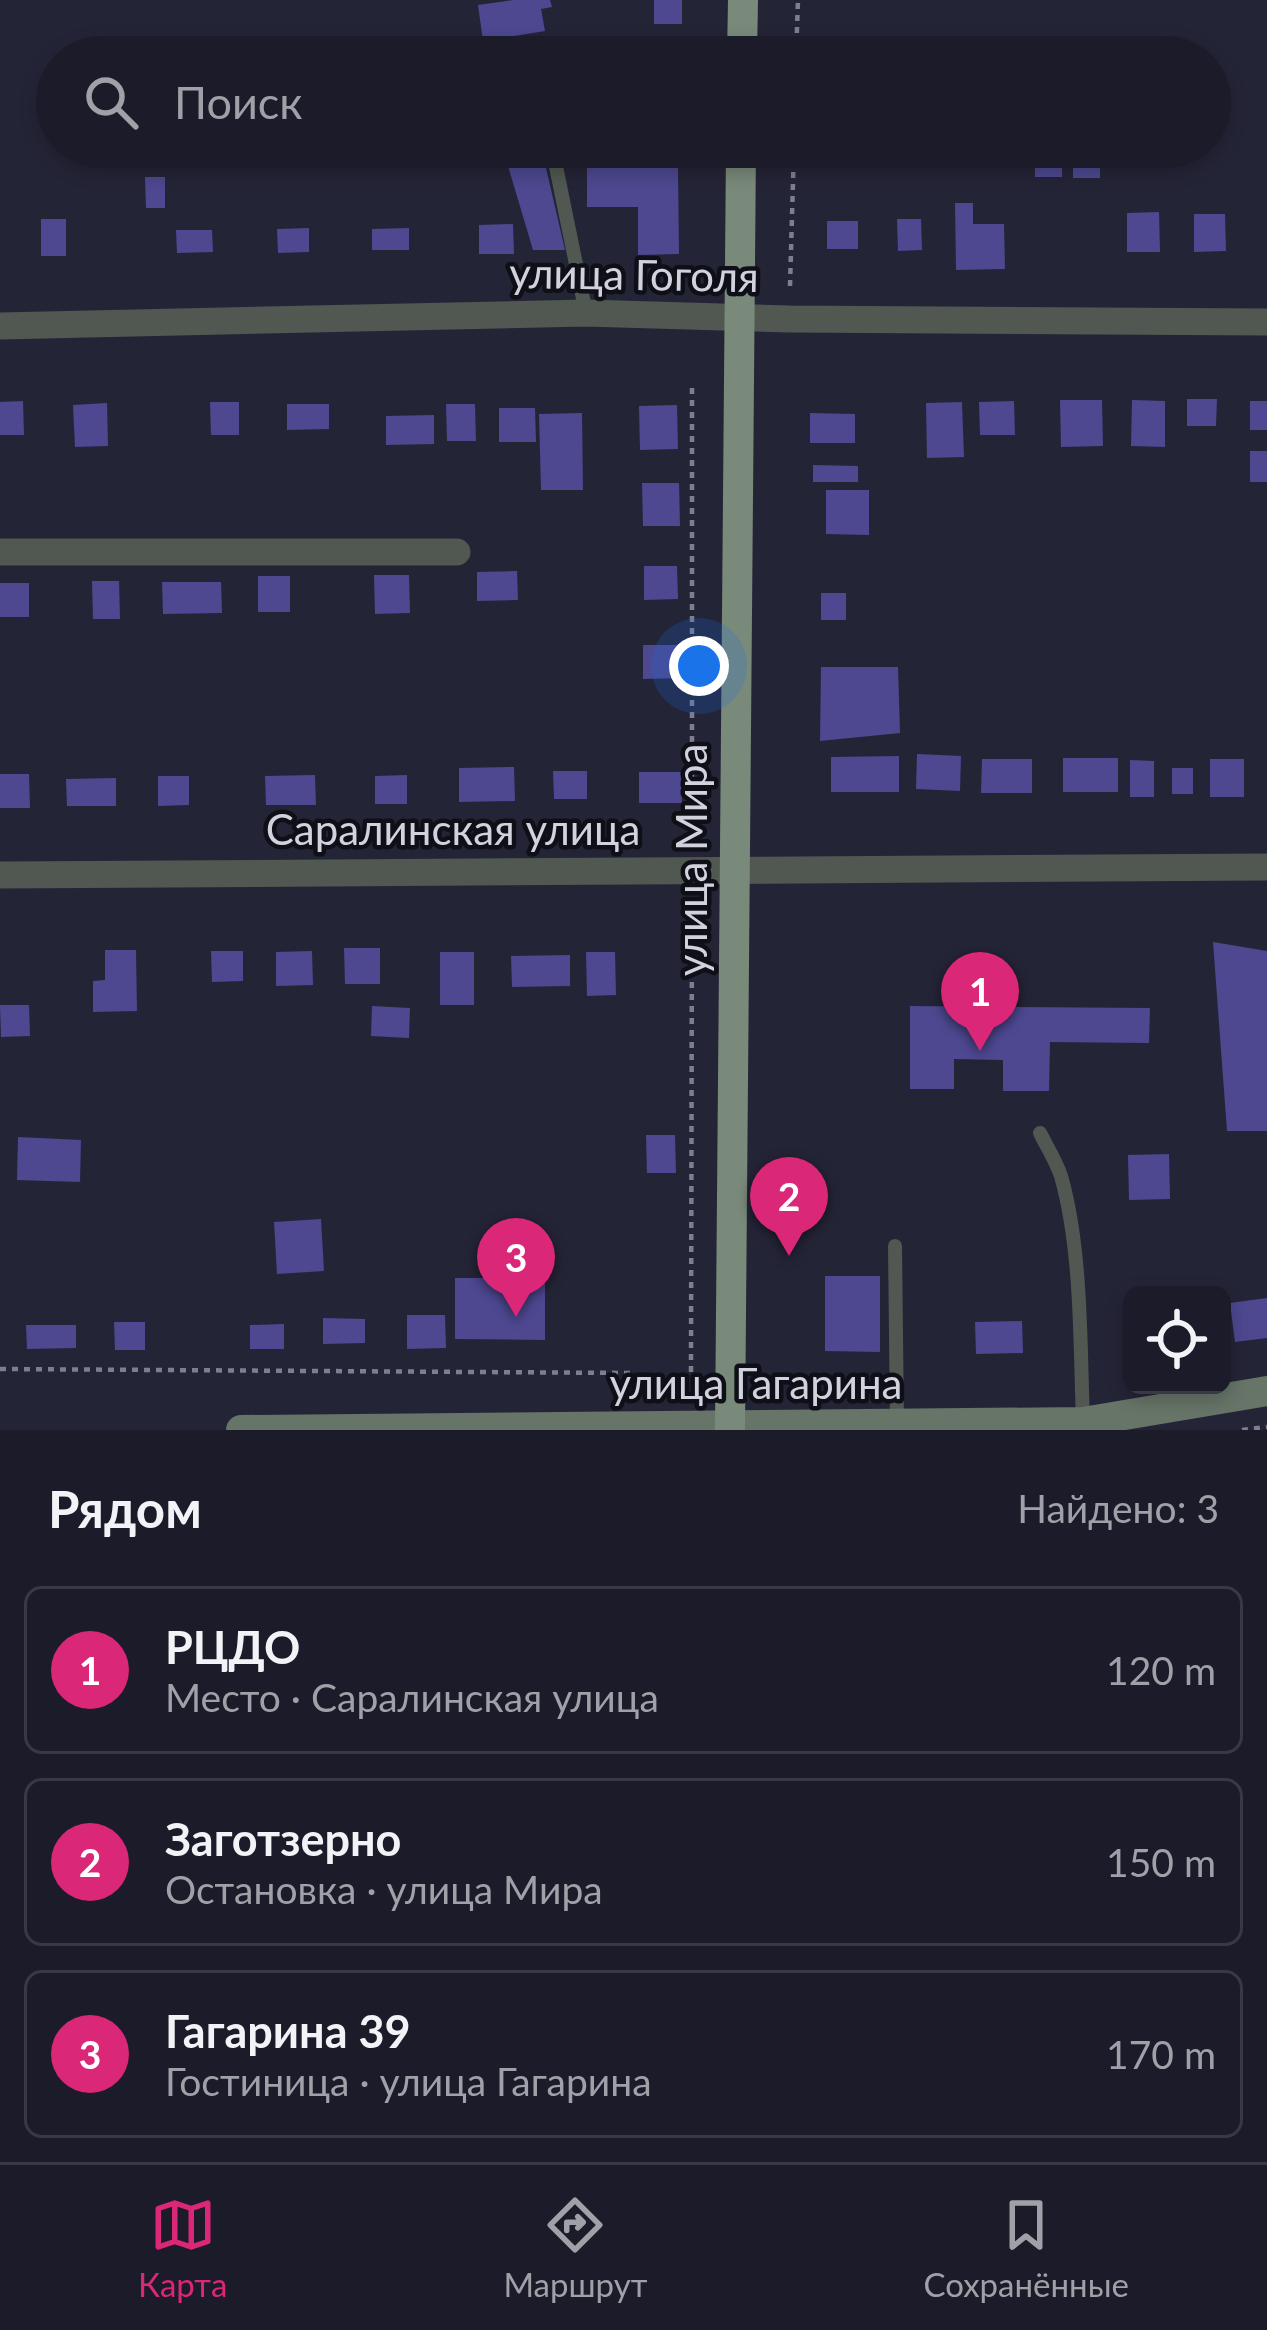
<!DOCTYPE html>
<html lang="ru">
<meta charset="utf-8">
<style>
:root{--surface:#1b1b29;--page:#282835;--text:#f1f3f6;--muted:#a0a1a8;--line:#393946;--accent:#db2777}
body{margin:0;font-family:Lato,sans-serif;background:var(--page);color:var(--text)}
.controls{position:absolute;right:36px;bottom:36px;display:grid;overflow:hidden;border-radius:18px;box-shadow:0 6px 18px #0003}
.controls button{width:108px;height:108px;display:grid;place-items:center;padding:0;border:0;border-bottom:3px solid var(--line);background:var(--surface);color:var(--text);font:60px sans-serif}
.you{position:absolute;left:699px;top:666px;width:42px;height:42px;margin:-30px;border:9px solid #fff;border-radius:50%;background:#1a73e8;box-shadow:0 0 0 18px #1a73e833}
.badge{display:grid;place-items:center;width:78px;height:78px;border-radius:50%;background:var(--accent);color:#fff;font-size:39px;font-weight:700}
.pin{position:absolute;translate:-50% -99px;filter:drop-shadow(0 3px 6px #0008)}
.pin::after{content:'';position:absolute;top:63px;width:42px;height:36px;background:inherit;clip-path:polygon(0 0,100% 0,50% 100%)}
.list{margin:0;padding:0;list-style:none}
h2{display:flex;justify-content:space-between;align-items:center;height:156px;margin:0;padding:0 48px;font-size:51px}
h2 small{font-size:39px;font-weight:400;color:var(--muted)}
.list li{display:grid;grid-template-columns:78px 1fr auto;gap:36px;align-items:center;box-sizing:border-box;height:168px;margin:0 24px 24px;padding:0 24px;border:3px solid var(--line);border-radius:18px}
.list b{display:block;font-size:45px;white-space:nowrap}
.list p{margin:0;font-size:39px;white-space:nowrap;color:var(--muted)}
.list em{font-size:39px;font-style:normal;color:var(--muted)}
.icon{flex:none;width:66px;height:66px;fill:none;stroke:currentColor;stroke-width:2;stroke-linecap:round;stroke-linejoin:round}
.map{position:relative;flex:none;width:1267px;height:1430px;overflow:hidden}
.search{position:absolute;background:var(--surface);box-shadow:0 6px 18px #0003;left:36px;right:36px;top:36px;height:132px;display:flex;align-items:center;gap:30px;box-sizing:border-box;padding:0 42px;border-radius:66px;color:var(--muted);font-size:45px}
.sheet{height:732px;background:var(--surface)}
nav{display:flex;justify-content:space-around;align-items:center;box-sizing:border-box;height:168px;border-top:3px solid var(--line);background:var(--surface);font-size:33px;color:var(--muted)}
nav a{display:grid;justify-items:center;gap:6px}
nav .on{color:var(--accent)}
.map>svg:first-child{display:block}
</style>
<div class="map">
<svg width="1267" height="1430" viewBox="0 0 1267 1430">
<rect width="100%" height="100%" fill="#242437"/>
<!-- building -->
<g fill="#4d4890">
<path d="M513 0H550L552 7 541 9 545 31 483 41 478 5Z"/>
<rect x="654" y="0" width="28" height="24"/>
<path d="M493 45 495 57H431V54Z"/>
<rect x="1035" y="147" width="27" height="30"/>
<rect x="1073" y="147" width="27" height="31"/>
<path d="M543 155 565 250H533L505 156Z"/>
<path d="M678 167 679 254 638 255V207H587V168Z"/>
<path d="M145 177H165V208H146Z"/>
<path d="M955 203H973V224H1004L1005 269 956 270Z"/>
<path d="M1159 212 1160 252H1127V213Z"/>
<path d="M1194 214H1225L1226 251 1194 252Z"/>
<rect x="41" y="219" width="25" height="37"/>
<path d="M897 219H921L922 250 898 251Z"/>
<rect x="827" y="221" width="31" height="28"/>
<path d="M513 224 514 254H479V225Z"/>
<path d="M309 228V252L278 253 277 229Z"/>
<path d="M409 228V250H372V229Z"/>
<path d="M176 230H212L213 252 177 253Z"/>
<path d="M1187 399H1217L1216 426H1187Z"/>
<path d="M1060 400H1102L1103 446 1061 447Z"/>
<path d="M1132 400 1165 401V447L1131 446Z"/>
<path d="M23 401 24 435H0V402Z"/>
<path d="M1014 401 1015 435H980L979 402Z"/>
<rect x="1250" y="401" width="17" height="29"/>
<path d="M210 402H239V435H211Z"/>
<path d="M962 402 964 457 927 458 926 403Z"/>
<path d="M107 403 108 446 75 447 73 405Z"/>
<path d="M287 404H329V429L287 430Z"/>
<path d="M446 404H475L476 441H447Z"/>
<path d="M677 405 678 449 640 450 639 406Z"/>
<path d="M499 408H535L536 442H499Z"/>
<path d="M582 413 583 490H541L539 414Z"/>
<path d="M810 413 855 414V443H810Z"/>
<path d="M434 415V444L386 445V416Z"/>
<rect x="1250" y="451" width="17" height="31"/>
<path d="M813 465 858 466V482H813Z"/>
<path d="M642 483H679L680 526H643Z"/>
<path d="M826 490H869V535L826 534Z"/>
<path d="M644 566H677L678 599 644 600Z"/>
<path d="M517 571 518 600 477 601V572Z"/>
<path d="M374 575H409L410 613 375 614Z"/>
<rect x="258" y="576" width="32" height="36"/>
<path d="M92 581H119L120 619H93Z"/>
<path d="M162 582H221L222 613 163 614Z"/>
<rect x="0" y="583" width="29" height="34"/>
<rect x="821" y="593" width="25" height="27"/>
<path d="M643 645H682V678L643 679Z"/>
<path d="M821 667H898L900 733 820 741Z"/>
<path d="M917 754 961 756 960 791 916 789Z"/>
<path d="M899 756V792H831V757Z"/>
<rect x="1063" y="758" width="55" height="34"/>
<path d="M982 759H1032V793H981Z"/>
<rect x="1210" y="759" width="34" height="38"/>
<path d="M1130 760 1154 761V797H1130Z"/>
<path d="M514 767 515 801 459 802V768Z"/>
<rect x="1172" y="768" width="21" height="26"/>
<path d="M553 771H587V799H554Z"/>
<path d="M639 772H681L682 803H639Z"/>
<path d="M0 774H29L30 808H0Z"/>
<path d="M315 775 316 805H266L265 776Z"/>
<path d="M407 775V804H375V776Z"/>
<path d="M158 776H189V805L158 806Z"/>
<path d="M116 778V806H67L66 779Z"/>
<path d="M1213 942 1267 951V1131H1227Z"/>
<path d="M344 948H380V984H345Z"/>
<path d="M105 950H136L137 1011 93 1012V981L105 980Z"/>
<path d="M211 951H243V981L212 982Z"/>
<path d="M312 951 313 985 276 986V952Z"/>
<rect x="440" y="952" width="34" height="53"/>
<path d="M586 952H615L616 995 587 996Z"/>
<path d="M570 955V986L512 987 511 956Z"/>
<path d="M0 1005H29L30 1036 1 1037Z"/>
<path d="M372 1006 410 1008 409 1038 371 1036Z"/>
<path d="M910 1006 1150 1008 1149 1043 1050 1042 1049 1091H1003V1060L954 1059V1089H910Z"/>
<path d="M646 1135H675L676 1173H647Z"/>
<path d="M18 1137 81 1140 80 1182 17 1180Z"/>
<path d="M1169 1154 1170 1199 1129 1200 1128 1155Z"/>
<path d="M321 1219 324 1271 277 1274 274 1222Z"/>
<path d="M825 1276H880V1352L825 1351Z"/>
<path d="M455 1278H545V1340L455 1339Z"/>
<path d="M1267 1298V1338L1235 1342 1230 1303Z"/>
<path d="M407 1315H445L446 1348 407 1349Z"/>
<path d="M323 1318 365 1319V1343L323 1344Z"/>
<path d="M1022 1321 1023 1353 976 1354 975 1322Z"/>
<path d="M114 1322H145V1350H115Z"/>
<path d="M284 1324V1349H250V1325Z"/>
<path d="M26 1325H76V1348L27 1349Z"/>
</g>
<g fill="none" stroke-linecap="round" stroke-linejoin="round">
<!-- path -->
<g stroke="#7e7e8e" stroke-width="4.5" stroke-dasharray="6 6" stroke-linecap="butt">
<path d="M796 57 798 0"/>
<path d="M790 286 794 147"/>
<path d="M692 388V845"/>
<path d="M0 1369 633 1373"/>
<path d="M691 1372 692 898"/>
<path d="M1242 1430 1267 1427"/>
</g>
<!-- lane -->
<g stroke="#505851" stroke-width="14">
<path d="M533 52 534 57"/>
<path d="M552 147 586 313"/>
<path d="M1040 1133C1047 1147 1056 1161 1061 1176 1082 1250 1080 1344 1083 1422"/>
<path d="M895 1246 897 1422"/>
</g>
<!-- street -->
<g stroke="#505851" stroke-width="27">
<path d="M0 326 586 313 790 319 1267 322"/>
<path d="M0 552H457"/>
<path d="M0 875 1267 867"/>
</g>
<!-- secondary -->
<path stroke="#677468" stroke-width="30" d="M241 1430 1083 1422 1267 1391"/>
<!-- primary -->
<g stroke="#79897a" stroke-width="30">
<path d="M742 57 743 0"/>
<path d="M730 1430 741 147"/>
</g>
</g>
<g text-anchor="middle" stroke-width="9" stroke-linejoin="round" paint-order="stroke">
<!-- street labels -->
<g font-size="42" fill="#d1d2de" stroke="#0e0f17">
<text transform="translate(634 275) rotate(1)" y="15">улица Гоголя</text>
<text x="453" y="845">Саралинская улица</text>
<text transform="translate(692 860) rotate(-90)" y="15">улица Мира</text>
<text x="756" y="1399">улица Гагарина</text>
</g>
</g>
</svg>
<div class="controls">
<button><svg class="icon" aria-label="locate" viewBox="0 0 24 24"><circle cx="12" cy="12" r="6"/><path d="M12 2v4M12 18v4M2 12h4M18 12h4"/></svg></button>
</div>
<div class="you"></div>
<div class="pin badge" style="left:980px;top:1051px">1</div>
<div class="pin badge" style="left:789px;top:1256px">2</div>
<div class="pin badge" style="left:516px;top:1317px">3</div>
<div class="search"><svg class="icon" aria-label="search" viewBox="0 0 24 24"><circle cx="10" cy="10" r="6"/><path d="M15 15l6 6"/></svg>Поиск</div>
</div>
<section class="sheet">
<h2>Рядом<small>Найдено: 3</small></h2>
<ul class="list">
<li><span class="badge">1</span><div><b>РЦДО</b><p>Место · Саралинская улица</p></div><em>120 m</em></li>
<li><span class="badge">2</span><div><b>Заготзерно</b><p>Остановка · улица Мира</p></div><em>150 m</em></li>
<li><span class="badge">3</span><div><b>Гагарина 39</b><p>Гостиница · улица Гагарина</p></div><em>170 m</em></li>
</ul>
</section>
<nav>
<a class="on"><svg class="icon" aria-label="map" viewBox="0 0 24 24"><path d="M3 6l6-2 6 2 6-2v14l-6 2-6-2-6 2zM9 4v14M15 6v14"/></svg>Карта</a>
<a><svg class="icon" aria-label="directions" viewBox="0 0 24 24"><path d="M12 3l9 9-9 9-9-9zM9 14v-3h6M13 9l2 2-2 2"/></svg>Маршрут</a>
<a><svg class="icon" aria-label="saved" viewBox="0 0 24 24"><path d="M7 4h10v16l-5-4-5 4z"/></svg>Сохранённые</a>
</nav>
